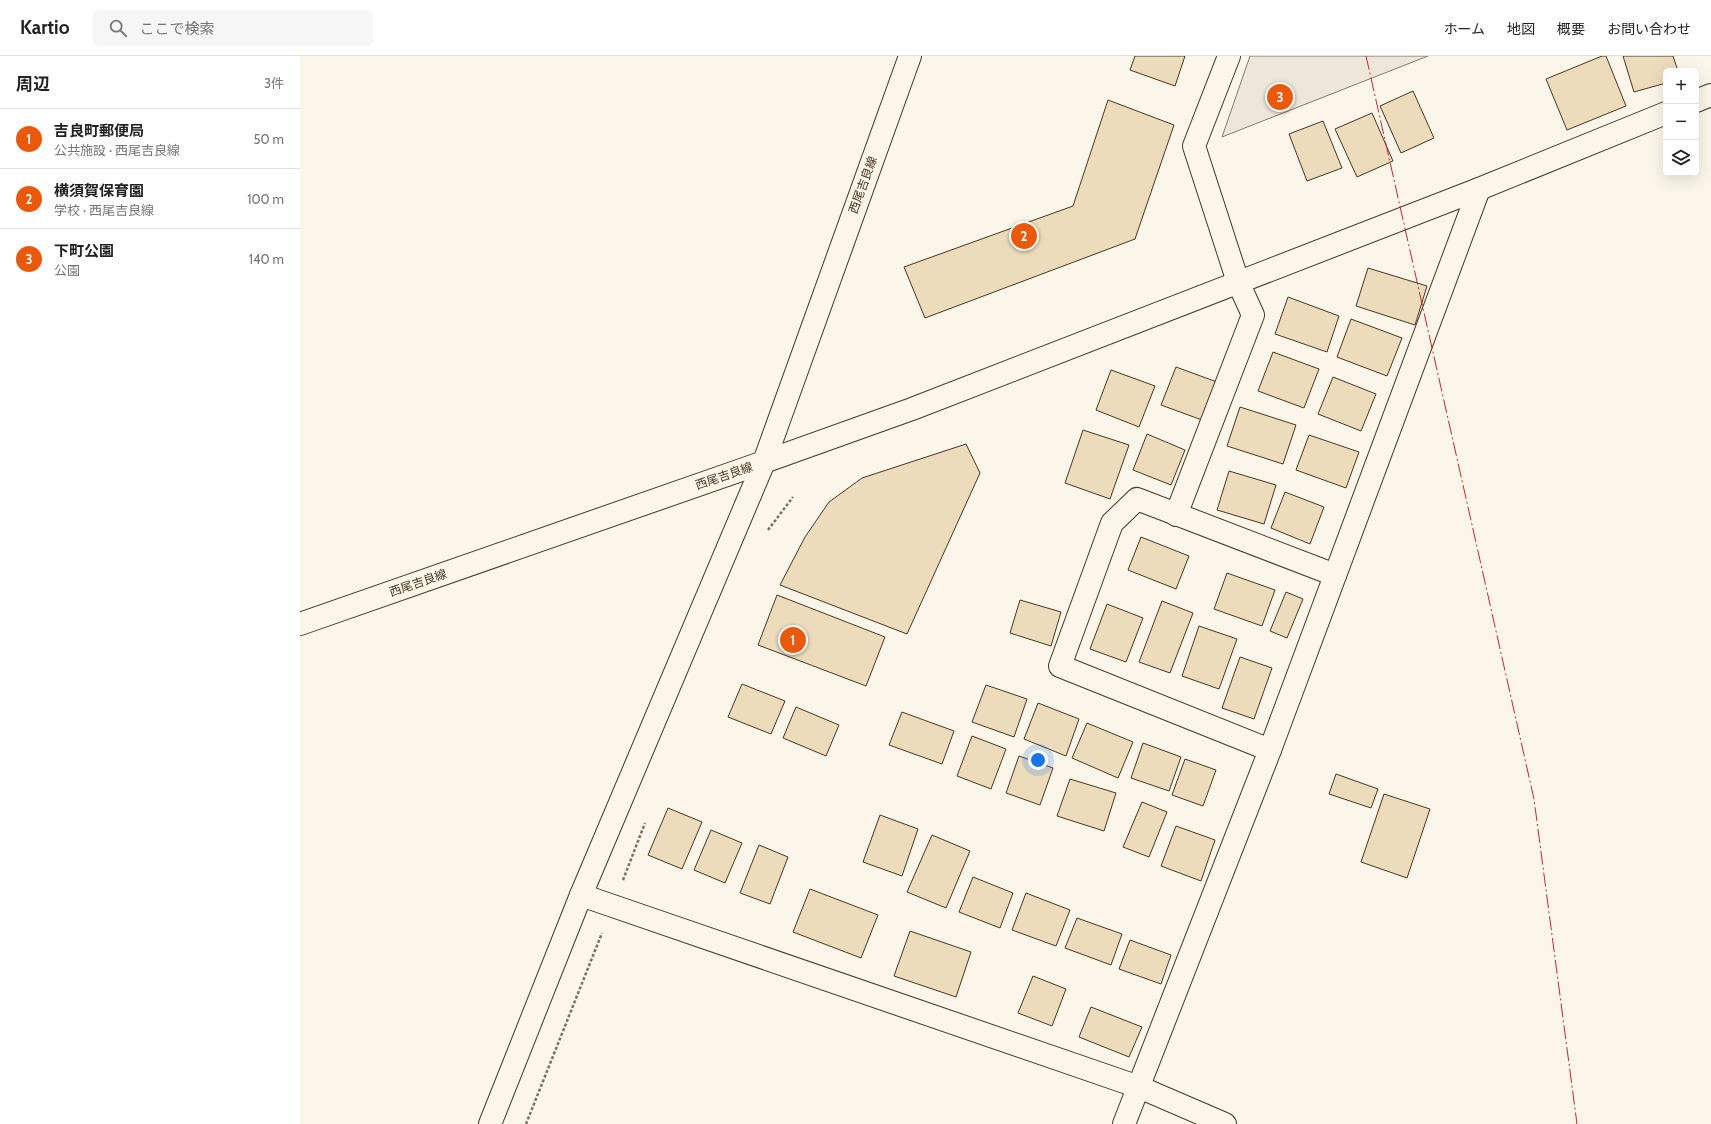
<!DOCTYPE html>
<html lang="ja">
<meta charset="utf-8">
<style>
:root{--surface:#fff;--page:#f6f6f6;--text:#222;--muted:#767676;--line:#e0e0e0;--accent:#ea580c}
body{margin:0;font-family:Cabin,"Noto Sans JP",sans-serif;background:var(--page);color:var(--text)}
.controls{position:absolute;right:12px;top:12px;display:grid;overflow:hidden;border-radius:6px;box-shadow:0 4px 16px #0002}
.controls button{width:36px;height:36px;display:grid;place-items:center;padding:0;border:0;border-bottom:1px solid var(--line);background:var(--surface);color:var(--text);font:20px sans-serif}
.you{position:absolute;left:738px;top:704px;width:14px;height:14px;margin:-10px;border:3px solid #fff;border-radius:50%;background:#1a73e8;box-shadow:0 0 0 6px #1a73e833}
.badge{display:grid;place-items:center;width:26px;height:26px;border-radius:50%;background:var(--accent);color:#fff;font-size:13px;font-weight:700}
.pin{position:absolute;translate:-50% -50%;border:2px solid #fff;box-shadow:0 1px 4px #0006}
.list{margin:0;padding:0;list-style:none}
h2{display:flex;justify-content:space-between;align-items:center;height:52px;margin:0;padding:0 16px;font-size:17px}
h2 small{font-size:13px;font-weight:400;color:var(--muted)}
.list li{display:grid;grid-template-columns:26px 1fr auto;gap:12px;align-items:center;box-sizing:border-box;height:60px;padding:0 16px;border-top:1px solid var(--line)}
.list b{display:block;font-size:15px;white-space:nowrap}
.list p{margin:0;font-size:13px;white-space:nowrap;color:var(--muted)}
.list em{font-size:13px;font-style:normal;color:var(--muted)}
.icon{flex:none;width:22px;height:22px;fill:none;stroke:currentColor;stroke-width:2;stroke-linecap:round;stroke-linejoin:round}
.map{position:relative;flex:none;width:1411px;height:1068px;overflow:hidden}
header{display:flex;align-items:center;gap:24px;box-sizing:border-box;height:56px;padding:0 20px;background:var(--surface);border-bottom:1px solid var(--line)}
header strong{font-size:19px}
nav{display:flex;gap:22px;margin-inline-start:auto;font-size:14px}
.search{width:280px;height:36px;background:var(--page);display:flex;align-items:center;gap:10px;box-sizing:border-box;padding:0 14px;border-radius:6px;color:var(--muted);font-size:15px}
main{display:flex}
aside{flex:1;background:var(--surface)}
.map>svg:first-child{display:block}
</style>
<header>
<strong>Kartio</strong>
<div class="search"><svg class="icon" aria-label="search" viewBox="0 0 24 24"><circle cx="10" cy="10" r="6"/><path d="M15 15l6 6"/></svg>ここで検索</div>
<nav><a>ホーム</a><a>地図</a><a>概要</a><a>お問い合わせ</a></nav>
</header>
<main>
<aside>
<h2>周辺<small>3件</small></h2>
<ul class="list">
<li><span class="badge">1</span><div><b>吉良町郵便局</b><p>公共施設 · 西尾吉良線</p></div><em>50 m</em></li>
<li><span class="badge">2</span><div><b>横須賀保育園</b><p>学校 · 西尾吉良線</p></div><em>100 m</em></li>
<li><span class="badge">3</span><div><b>下町公園</b><p>公園</p></div><em>140 m</em></li>
</ul>
</aside>
<div class="map">
<svg width="1411" height="1068" viewBox="0 0 1411 1068">
<rect width="100%" height="100%" fill="#fbf6e9"/>
<!-- green -->
<path fill="#ede6d9" stroke="#887966" d="M950 0H1128L922 81Z"/>
<!-- building -->
<g fill="#ecdcbc" stroke="#4a3520">
<path d="M835 0H885L875 30 830 14Z"/>
<path d="M1302 0H1306L1326 50 1267 74 1246 23Z"/>
<path d="M1323 0H1373L1378 15H1366V27L1334 36Z"/>
<path d="M1113 35 1134 82 1101 97 1080 50Z"/>
<path d="M808 44 874 69 835 183 625 262 604 211 773 150Z"/>
<path d="M1072 57 1093 105 1057 121 1035 73Z"/>
<path d="M1023 65 1042 112 1007 125 989 78Z"/>
<path d="M1068 212 1127 230 1115 269 1056 250Z"/>
<path d="M988 241 1039 260 1027 296 975 278Z"/>
<path d="M1051 263 1102 282 1087 320 1037 301Z"/>
<path d="M973 296 1019 313 1004 352 958 335Z"/>
<path d="M876 311 917 326 902 364 861 349Z"/>
<path d="M811 314 855 330 839 371 796 354Z"/>
<path d="M1033 321 1076 338 1061 375 1018 358Z"/>
<path d="M940 351 996 369 983 408 927 390Z"/>
<path d="M783 374 829 389 810 443 765 427Z"/>
<path d="M847 378 885 394 871 429 833 414Z"/>
<path d="M1009 379 1059 396 1046 432 996 414Z"/>
<path d="M666 388 680 417 607 578 480 529 505 481 529 446 562 422Z"/>
<path d="M929 415 976 429 964 468 917 454Z"/>
<path d="M985 436 1024 451 1010 488 971 472Z"/>
<path d="M841 481 889 500 876 533 828 514Z"/>
<path d="M927 517 975 534 962 570 914 553Z"/>
<path d="M986 536 1003 543 987 582 970 575Z"/>
<path d="M477 539 585 581 566 630 458 589Z"/>
<path d="M720 544 761 556 751 590 710 577Z"/>
<path d="M862 545 893 557 870 617 839 606Z"/>
<path d="M807 548 843 562 826 606 790 593Z"/>
<path d="M899 570 937 583 919 633 882 620Z"/>
<path d="M940 601 972 612 954 663 922 652Z"/>
<path d="M442 628 485 645 471 678 428 661Z"/>
<path d="M686 629 727 643 714 681 672 666Z"/>
<path d="M738 647 779 663 766 700 724 683Z"/>
<path d="M496 651 539 669 526 700 483 682Z"/>
<path d="M602 656 654 675 642 708 589 689Z"/>
<path d="M787 667 833 686 818 722 772 702Z"/>
<path d="M672 680 706 693 691 733 657 720Z"/>
<path d="M843 687 881 701 869 735 831 722Z"/>
<path d="M719 700 753 712 740 749 706 737Z"/>
<path d="M885 703 916 714 903 750 872 739Z"/>
<path d="M1036 718 1078 733 1071 752 1029 738Z"/>
<path d="M770 723 816 737 804 775 757 760Z"/>
<path d="M1084 738 1130 753 1107 822 1061 806Z"/>
<path d="M842 746 867 756 849 801 823 791Z"/>
<path d="M368 752 402 766 382 813 348 799Z"/>
<path d="M580 759 618 773 602 820 563 806Z"/>
<path d="M876 770 915 784 901 825 861 810Z"/>
<path d="M411 774 442 787 425 827 394 814Z"/>
<path d="M632 779 670 795 646 852 607 836Z"/>
<path d="M459 789 488 801 470 848 440 837Z"/>
<path d="M673 821 713 837 700 872 659 856Z"/>
<path d="M510 833 578 859 561 902 493 876Z"/>
<path d="M726 837 770 854 756 890 712 874Z"/>
<path d="M777 862 822 878 811 909 765 892Z"/>
<path d="M610 875 671 896 656 941 594 920Z"/>
<path d="M830 884 871 899 861 928 819 913Z"/>
<path d="M733 920 766 933 752 970 718 957Z"/>
<path d="M791 951 842 971 829 1001 779 981Z"/>
</g>
<g fill="none" stroke-linecap="round" stroke-linejoin="round">
<defs>
<g id="minor">
<path d="M876 459 953 259 938 226 894 90 929 0"/>
<path d="M970 694 760 610 812 467 837 443 1035 519"/>
<path d="M281 839 839 1031 925 1068"/>
<path d="M824 1068 970 694 1179 133"/>
</g>
<g id="tertiary">
<path d="M1396 45 1411 39"/>
<path d="M190 1068 281 839 464 406 612 353 1179 133 1366 57"/>
</g>
<path id="primary" d="M0 568 464 406 610 0"/>
</defs>
<!-- minor casing -->
<use href="#minor" stroke="#4a3520" stroke-width="24"/>
<!-- tertiary casing -->
<use href="#tertiary" stroke="#4a3520" stroke-width="24"/>
<!-- primary casing -->
<use href="#primary" stroke="#4a3520" stroke-width="24"/>
<!-- path -->
<g stroke="#7f6f5c" stroke-width="2.5" stroke-dasharray="3 2" stroke-linecap="butt">
<path d="M468 474 493 441"/>
<path d="M323 824 345 767"/>
<path d="M226 1068 302 877"/>
</g>
<!-- minor -->
<use href="#minor" stroke="#fbf6e9" stroke-width="22"/>
<!-- tertiary -->
<use href="#tertiary" stroke="#fbf6e9" stroke-width="22"/>
<!-- primary -->
<use href="#primary" stroke="#fbf6e9" stroke-width="22"/>
<!-- power -->
<path stroke="#c62828" stroke-width="1" stroke-dasharray="14 3 2 3" stroke-linecap="butt" d="M1066 0 1234 743 1277 1068"/>
</g>
<g text-anchor="middle" stroke-width="3" stroke-linejoin="round" paint-order="stroke">
<!-- street labels -->
<g font-size="12" fill="#4a3520" stroke="#fbf6e9">
<text transform="translate(563 129) rotate(-70)" y="4">西尾吉良線</text>
<text transform="translate(424 420) rotate(-19)" y="4">西尾吉良線</text>
<text transform="translate(118 527) rotate(-19)" y="4">西尾吉良線</text>
</g>
</g>
</svg>
<div class="controls">
<button>+</button>
<button>−</button>
<button><svg class="icon" aria-label="layers" viewBox="0 0 24 24"><path d="M12 4l9 5-9 5-9-5zM3 14l9 5 9-5"/></svg></button>
</div>
<div class="you"></div>
<div class="pin badge" style="left:493px;top:584px">1</div>
<div class="pin badge" style="left:724px;top:180px">2</div>
<div class="pin badge" style="left:980px;top:41px">3</div>
</div>
</main>
